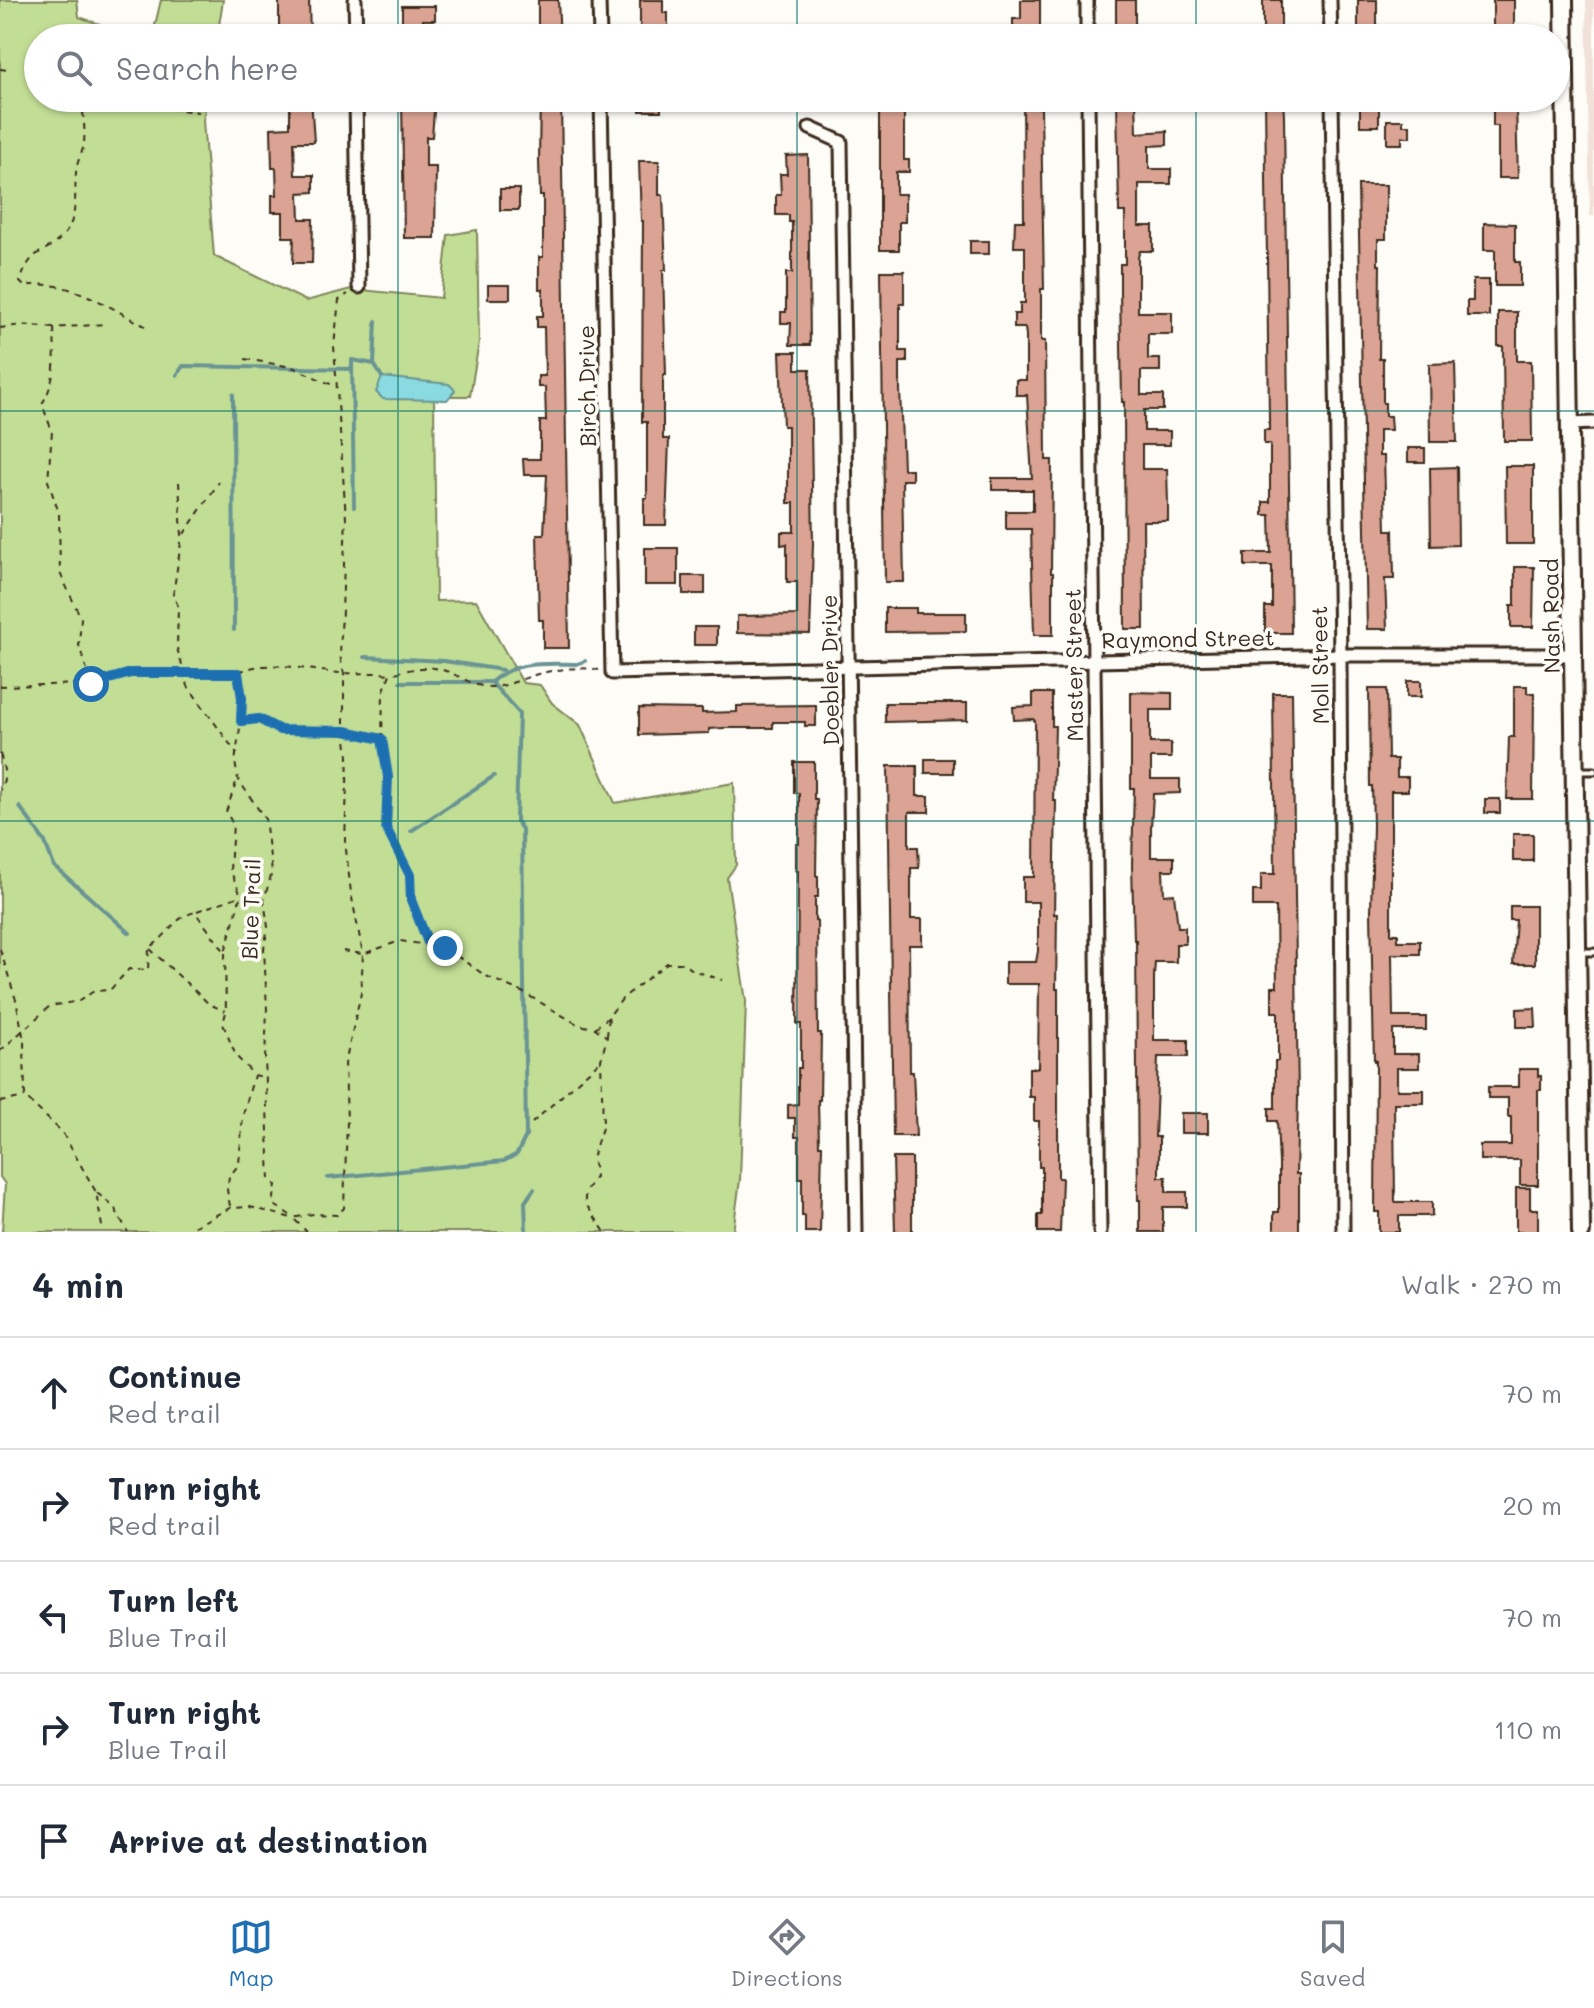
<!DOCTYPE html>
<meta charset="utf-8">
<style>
:root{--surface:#fff;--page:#f2f2f3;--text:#1f2937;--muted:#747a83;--line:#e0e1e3;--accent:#1f6fb2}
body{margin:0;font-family:Mali,sans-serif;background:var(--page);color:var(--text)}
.stop{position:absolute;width:24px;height:24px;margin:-18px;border:6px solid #1f6fb2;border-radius:50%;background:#fff}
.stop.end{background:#1f6fb2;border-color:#fff;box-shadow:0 2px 8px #0008}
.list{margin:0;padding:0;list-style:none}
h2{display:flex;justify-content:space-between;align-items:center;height:104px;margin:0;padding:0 32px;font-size:34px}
h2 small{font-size:26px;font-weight:400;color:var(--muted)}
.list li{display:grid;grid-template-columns:52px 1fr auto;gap:24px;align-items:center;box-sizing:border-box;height:112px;padding:0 32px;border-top:2px solid var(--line)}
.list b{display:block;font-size:30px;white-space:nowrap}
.list p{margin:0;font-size:26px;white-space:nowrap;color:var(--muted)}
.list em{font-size:26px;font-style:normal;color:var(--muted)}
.icon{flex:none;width:44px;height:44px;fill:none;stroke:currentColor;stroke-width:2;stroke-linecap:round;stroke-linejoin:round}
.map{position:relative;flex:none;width:1594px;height:1232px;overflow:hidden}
.search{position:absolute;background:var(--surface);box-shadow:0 2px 6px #0004;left:24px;right:24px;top:24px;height:88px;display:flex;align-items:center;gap:20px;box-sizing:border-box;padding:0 28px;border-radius:44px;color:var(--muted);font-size:30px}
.sheet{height:664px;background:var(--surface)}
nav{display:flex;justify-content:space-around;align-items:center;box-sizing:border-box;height:112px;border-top:2px solid var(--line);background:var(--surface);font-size:22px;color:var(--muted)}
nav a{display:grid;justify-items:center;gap:4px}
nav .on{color:var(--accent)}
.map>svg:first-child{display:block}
</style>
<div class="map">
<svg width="1594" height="1232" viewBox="0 0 1594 1232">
<rect width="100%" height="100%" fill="#fdfcf7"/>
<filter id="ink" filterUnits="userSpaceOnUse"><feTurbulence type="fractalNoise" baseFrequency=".0125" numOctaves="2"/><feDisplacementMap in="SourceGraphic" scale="16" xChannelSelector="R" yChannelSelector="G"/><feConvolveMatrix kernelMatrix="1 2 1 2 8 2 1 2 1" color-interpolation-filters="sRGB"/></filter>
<g filter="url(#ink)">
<!-- built -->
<path fill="#f2e1d9" d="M1586 0H1594V216H1590Z"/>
<!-- green -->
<g fill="#c2de95" stroke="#7e845a" stroke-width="2">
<path d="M0 0H77L79 17 140 38H38V98H207L203 121 214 256 306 301 351 289 441 298 448 235 477 230 479 342 470 396H434L436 601 476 600 523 683 540 685 552 703 580 725 615 803 734 783 736 865 727 878 746 1001 740 1180 733 1232H2L5 1184 0 1177Z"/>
<path d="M161 0H223L217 38H152Z"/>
</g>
<!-- water -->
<path fill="#8adbe1" stroke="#6a9493" stroke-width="2" d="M382 377 449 384 455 390 447 400 383 399 376 392Z"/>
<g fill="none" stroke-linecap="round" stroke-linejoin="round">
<!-- stream -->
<g stroke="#6a9493" stroke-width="4">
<path d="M374 364 382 377"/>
<path d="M177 375 183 366 352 369"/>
<path d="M233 394 234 630"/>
<path d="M354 507 352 360 374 364 376 321"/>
<path d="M365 657 444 661 502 670"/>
<path d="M400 682H491C516 660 545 664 577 664L585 661"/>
<path d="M20 807 45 842 54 866 130 933"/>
<path d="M411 831 494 776"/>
<path d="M328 1178 504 1161 517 1154 526 1136 522 829 516 821 519 713 491 682"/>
<path d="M526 1232 525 1202 534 1189"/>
</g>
</g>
<!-- building -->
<g fill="#daa393" stroke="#3b2a1e" stroke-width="2">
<path d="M279 0H309L310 38H279Z"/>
<path d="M538 0H558L560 38H538Z"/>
<path d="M640 0H663V13H668V38H640Z"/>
<path d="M1021 0H1040V38H1019V30H1013V19H1021Z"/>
<rect x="1116" y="0" width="19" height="27"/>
<rect x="1263" y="0" width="18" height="38"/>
<rect x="1358" y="0" width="19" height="38"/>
<rect x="1493" y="0" width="21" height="33"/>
<path d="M402 6H435V20H423V37H402Z"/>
<path d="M290 98H311L314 142H294L295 175H314V192L299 193 300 219H313L312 263H293L294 237H283V212H272V195H277L276 168H272L271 128 290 127Z"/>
<path d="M402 98H435L432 137H426V167H436L435 238H404Z"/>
<path d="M540 98H561L569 648H543V620H539L537 534H544L547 475H524L523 459H540V421H546L545 387H538V376H545L544 327H537V316H543V289H539V257H543V196H540L539 160Z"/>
<rect x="640" y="98" width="21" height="13"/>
<path d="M1023 98H1036V108H1041L1044 289H1041V341H1045L1046 460H1052L1051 573H1053V635H1034L1031 529H1006V511H1033V490H992V478H1032L1027 395H1016V380H1026V335L1025 328H1014V314H1020V303H1025V247H1014L1015 221H1024Z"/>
<path d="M1117 98H1136L1137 133 1167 131V145L1149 146V169H1171V184H1139V226H1153V251H1140L1138 257V312H1172V334H1148V359H1160V371H1141V395H1163V410H1144V431H1170V445H1142V469H1167L1168 504V521H1143L1144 629H1125L1124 402H1122L1120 290V264H1125V212H1119Z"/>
<path d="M1265 98H1283L1284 117 1291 633H1265V607H1272V566H1245V553H1271L1270 515H1263V502H1270V444H1264V430H1269V419Z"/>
<rect x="1360" y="101" width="19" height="25"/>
<path d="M1493 104H1516L1518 178H1498V126H1493Z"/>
<path d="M880 111H904V160H909V172H896V194H905V222H899V250H880Z"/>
<path d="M1387 120H1403V125H1410V137H1402V144H1387Z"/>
<path d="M808 155 810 345H790L791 323H781V312H786V273H792V222H789V215H776V195H781L780 174H787L786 156Z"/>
<path d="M639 161H659V195H663L666 270H663L666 375H663V439H669L666 525H644V498H647V422H642L643 221H641Z"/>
<path d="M1358 185H1386V239H1378V265H1380L1379 359H1383V403H1385V416H1390L1391 430H1379V456H1384L1386 530H1393L1394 579H1385L1387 629H1367Z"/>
<rect x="500" y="189" width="19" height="21"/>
<path d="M1484 223 1515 224V262H1520V286H1495V250H1484Z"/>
<rect x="970" y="241" width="19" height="13"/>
<path d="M881 271H904V304H900V351H907V362H900V389L903 469H912V480H902L904 582H885Z"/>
<path d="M1473 280H1489V316H1467V301H1473Z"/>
<rect x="488" y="285" width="22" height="14"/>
<path d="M1498 312H1517V361H1531L1532 441H1504L1503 346H1498Z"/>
<path d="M780 352H796V369H810L813 544 810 634 737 633V616L797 615V582H787V544L781 545V532H794V503H788V426H783Z"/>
<path d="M1455 363 1457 442H1430L1429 364Z"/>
<rect x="1408" y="448" width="17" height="14"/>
<path d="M1505 466H1533V544H1506Z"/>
<path d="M1457 467 1458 545 1431 546 1430 468Z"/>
<rect x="645" y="548" width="33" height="37"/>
<path d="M1515 567H1534L1533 627H1511V605H1515Z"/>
<rect x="683" y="576" width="22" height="18"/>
<path d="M885 608H916V613H966V631L885 632Z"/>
<rect x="694" y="627" width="23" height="18"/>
<rect x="1407" y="681" width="14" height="16"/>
<path d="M1514 686H1527V693H1534L1533 799H1507L1509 737H1514Z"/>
<path d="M1369 689H1387L1388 759H1397V777H1408V791H1391V934H1398V941H1420V954H1392L1393 1017H1426V1030H1393V1054H1419V1068H1397V1090H1424V1103H1394L1395 1202H1432V1216H1399V1232H1379V1212H1375L1376 1061H1374L1371 912 1373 825 1372 786H1370Z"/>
<path d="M1131 692 1172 693V710H1150V743H1171V758H1151V779H1180V793L1153 794 1151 828V857H1174V870H1163L1164 895 1174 894 1178 927H1185V944H1176V962H1155L1154 977V1040H1188V1057H1158L1155 1137H1159V1177H1166V1192H1187V1207H1163V1232H1140V1200H1138L1136 940H1134L1132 865 1134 788H1131Z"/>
<path d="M1033 693H1052V726H1055L1053 801H1056L1054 914H1057L1056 989H1058V1178H1062L1060 1232H1038V1215H1042V1167H1039V1121H1034V1097H1029V1068H1038L1039 984H1005V962H1036L1038 951V902H1023V877H1034L1035 721 1033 719 1014 720 1013 707 1033 706Z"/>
<path d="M1273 693H1292L1298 1099 1296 1174H1299V1232H1274V1212H1279V1164L1277 1121H1269V1108H1275V1061H1278V1012H1272V987H1277L1276 907H1253V891H1261V874H1275Z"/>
<path d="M885 703H967V720L885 722Z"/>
<path d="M816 705V726H805V722H773V728H724L709 729V733L639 735V708L702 709V713L737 712V706Z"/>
<rect x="925" y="759" width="28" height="14"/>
<path d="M794 762H814V799H817L816 876H818V897H815V921H817L818 1033H821L820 1100H818L819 1145H822L820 1232H805V1216H802V1178H799V1137H795V1118H788V1105L798 1104V1068H801V1024H797L798 871H796V844H799V793H794Z"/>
<path d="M888 766H917V796H929V812H909V847H918L919 868H911V919H922V945H909L910 1072H913L916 1136H893Z"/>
<rect x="1485" y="799" width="15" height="14"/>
<rect x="1513" y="834" width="20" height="27"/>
<path d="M1510 906H1535V964H1513L1516 920H1510Z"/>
<path d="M1535 1008 1536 1027H1517V1009Z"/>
<path d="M1519 1069H1538V1076H1541V1090H1538V1185H1520V1160H1480V1145H1511V1117H1508V1098H1488V1087H1519Z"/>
<rect x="1181" y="1113" width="27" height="20"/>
<path d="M893 1158H912V1232H895Z"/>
<path d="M1516 1188H1530V1209H1538V1232H1516Z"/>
</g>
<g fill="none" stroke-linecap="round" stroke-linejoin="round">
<defs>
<g id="service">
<path d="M1576 771H1594"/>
<path d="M1578 952H1594"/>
</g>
<g id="minor">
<path d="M355 0 356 38"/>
<path d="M599 0 600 38"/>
<path d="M1087 0V38"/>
<path d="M1330 0 1331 38"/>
<path d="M356 98 359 287"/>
<path d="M601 98 612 673 1340 655H1573"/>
<path d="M1088 98 1100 1232"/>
<path d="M1332 98 1340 655 1343 1232"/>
<path d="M810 128 841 142 856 1232"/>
<path d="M1570 424 1594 423"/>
</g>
<path id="secondary" d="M1564 0 1581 1232"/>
</defs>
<!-- service casing -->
<use href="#service" stroke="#3b2a1e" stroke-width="11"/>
<!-- minor casing -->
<use href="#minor" stroke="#3b2a1e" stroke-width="17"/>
<!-- secondary casing -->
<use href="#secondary" stroke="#3b2a1e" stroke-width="22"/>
<!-- path -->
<g stroke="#3b2a1e" stroke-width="2" stroke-dasharray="6 6" stroke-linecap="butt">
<path d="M0 69 8 70"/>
<path d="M53 103 83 112 126 104 198 112"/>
<path d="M83 112C84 122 85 133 84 143 83 153 76 162 76 173 74 195 79 221 61 238 39 258 32 247 20 282L24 286C69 278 107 306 145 326"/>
<path d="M0 328 22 325 54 328 105 324"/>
<path d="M54 328C55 356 57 379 42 404L52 431 48 481 59 513 60 573 81 618 79 645 91 684 90 701"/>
<path d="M245 359 292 367 337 387"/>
<path d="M179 482 182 536 173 595 178 606 177 648 188 686 237 754"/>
<path d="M184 534 219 482"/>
<path d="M599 670C580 666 557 669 538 674 522 678 508 687 491 687 472 687 457 673 439 669 423 665 406 671 390 674L383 693 382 739 388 777 386 828 410 875 411 900 429 945 445 948 486 976 524 993 579 1025 595 1028 607 1037 601 1060 603 1125 593 1155 595 1177 585 1192V1203L605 1232"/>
<path d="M239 672C269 658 307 671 340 673 356 674 373 672 390 674"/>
<path d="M0 686 91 684 131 673H238L242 698 241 720"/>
<path d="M0 754C4 766 7 779 0 790"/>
<path d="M197 911 240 896"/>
<path d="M0 949 16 1000 24 1040 25 1097 62 1132 96 1192 103 1232"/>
<path d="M150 949 209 1004 225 1011"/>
<path d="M343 951 363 954 400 941 428 945"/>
<path d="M225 953 226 1012 223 1024 236 1056 254 1075 264 1077"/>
<path d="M595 1028 609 1017"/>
<path d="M607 1036 609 1016 623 998 667 963H681L695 971 722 980"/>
<path d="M0 1051 50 1006 79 1001 94 991 110 990 129 969 148 970 149 948C170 935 172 918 195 912L225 952 241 895 230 870 233 824 226 812 237 780"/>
<path d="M0 1102 25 1097"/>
<path d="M532 1123 599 1062"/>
<path d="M97 1193 114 1207 128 1232"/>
<path d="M230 1206 227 1190 229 1177 239 1164 243 1115 254 1075"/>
<path d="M290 1215 273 1204 276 1185 270 1180 265 1059 267 1010 264 948 268 927 264 900 272 872 265 819 238 779 235 762 241 721 259 719 280 730 345 731 381 738"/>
<path d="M295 1220 307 1232"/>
<path d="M183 1232 230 1208 250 1207 292 1218 313 1214 337 1215 344 1208 347 1121 345 1064 361 993 363 954 351 893 345 841 348 756 344 723V674L340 656 346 518 334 346 339 300 348 294"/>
</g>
<!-- service -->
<use href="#service" stroke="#fdfcf7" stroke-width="5"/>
<!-- minor -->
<use href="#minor" stroke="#fdfcf7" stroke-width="11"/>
<!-- secondary -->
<use href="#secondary" stroke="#fdfcf7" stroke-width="16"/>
</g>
</g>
<g fill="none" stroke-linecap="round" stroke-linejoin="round" filter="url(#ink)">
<!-- route -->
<path stroke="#1f6fb2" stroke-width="10" d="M91 684 131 673H238L242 698 241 721 259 719 280 730 345 731 382 739 388 777 386 828 410 875 411 900 429 945 445 948"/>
</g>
<!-- grid -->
<path fill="none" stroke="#0f766e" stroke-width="2" stroke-opacity="0.55" d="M398 0V38M797 0V38M1196 0V38M398 98V1232M797 98V1232M1196 98V1232M0 411H1594M0 821H1594"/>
<g text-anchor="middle" stroke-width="7" stroke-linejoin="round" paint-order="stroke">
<!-- street labels -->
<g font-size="22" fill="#3b2a1e" stroke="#fdfcf7">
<text transform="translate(587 386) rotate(-91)" y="8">Birch Drive</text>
<text transform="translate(1551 616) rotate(-91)" y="8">Nash Road</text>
<text transform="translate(1188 639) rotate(-1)" y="8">Raymond Street</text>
<text transform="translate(1074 665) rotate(-91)" y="8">Master Street</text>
<text transform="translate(1320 665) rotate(-91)" y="8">Moll Street</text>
<text transform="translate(830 670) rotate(-91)" y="8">Doebler Drive</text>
<text transform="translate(251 909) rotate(-88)" y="8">Blue Trail</text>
</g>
</g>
</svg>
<div class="stop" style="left:91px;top:684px"></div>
<div class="stop end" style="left:445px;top:948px"></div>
<div class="search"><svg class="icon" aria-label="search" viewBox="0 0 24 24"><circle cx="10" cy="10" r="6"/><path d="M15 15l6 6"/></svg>Search here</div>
</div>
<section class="sheet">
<h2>4 min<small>Walk · 270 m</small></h2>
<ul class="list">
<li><svg class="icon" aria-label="ahead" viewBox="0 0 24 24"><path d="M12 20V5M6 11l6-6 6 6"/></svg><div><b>Continue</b><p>Red trail</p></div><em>70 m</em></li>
<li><svg class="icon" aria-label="right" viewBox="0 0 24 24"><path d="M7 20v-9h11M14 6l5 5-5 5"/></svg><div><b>Turn right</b><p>Red trail</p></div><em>20 m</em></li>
<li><svg class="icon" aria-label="left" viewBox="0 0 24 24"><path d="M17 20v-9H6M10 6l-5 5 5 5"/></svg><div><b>Turn left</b><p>Blue Trail</p></div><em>70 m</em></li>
<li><svg class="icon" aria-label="right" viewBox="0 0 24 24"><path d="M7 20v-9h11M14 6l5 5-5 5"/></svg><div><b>Turn right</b><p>Blue Trail</p></div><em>110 m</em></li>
<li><svg class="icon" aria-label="arrive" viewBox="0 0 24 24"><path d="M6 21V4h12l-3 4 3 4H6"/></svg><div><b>Arrive at destination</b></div></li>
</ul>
</section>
<nav>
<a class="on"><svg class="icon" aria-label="map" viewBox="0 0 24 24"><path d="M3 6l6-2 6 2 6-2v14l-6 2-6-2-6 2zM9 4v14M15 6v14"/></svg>Map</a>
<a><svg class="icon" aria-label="directions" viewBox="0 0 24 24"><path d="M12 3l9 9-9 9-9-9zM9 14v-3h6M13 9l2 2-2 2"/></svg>Directions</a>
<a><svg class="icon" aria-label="saved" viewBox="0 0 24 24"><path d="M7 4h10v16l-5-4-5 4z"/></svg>Saved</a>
</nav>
